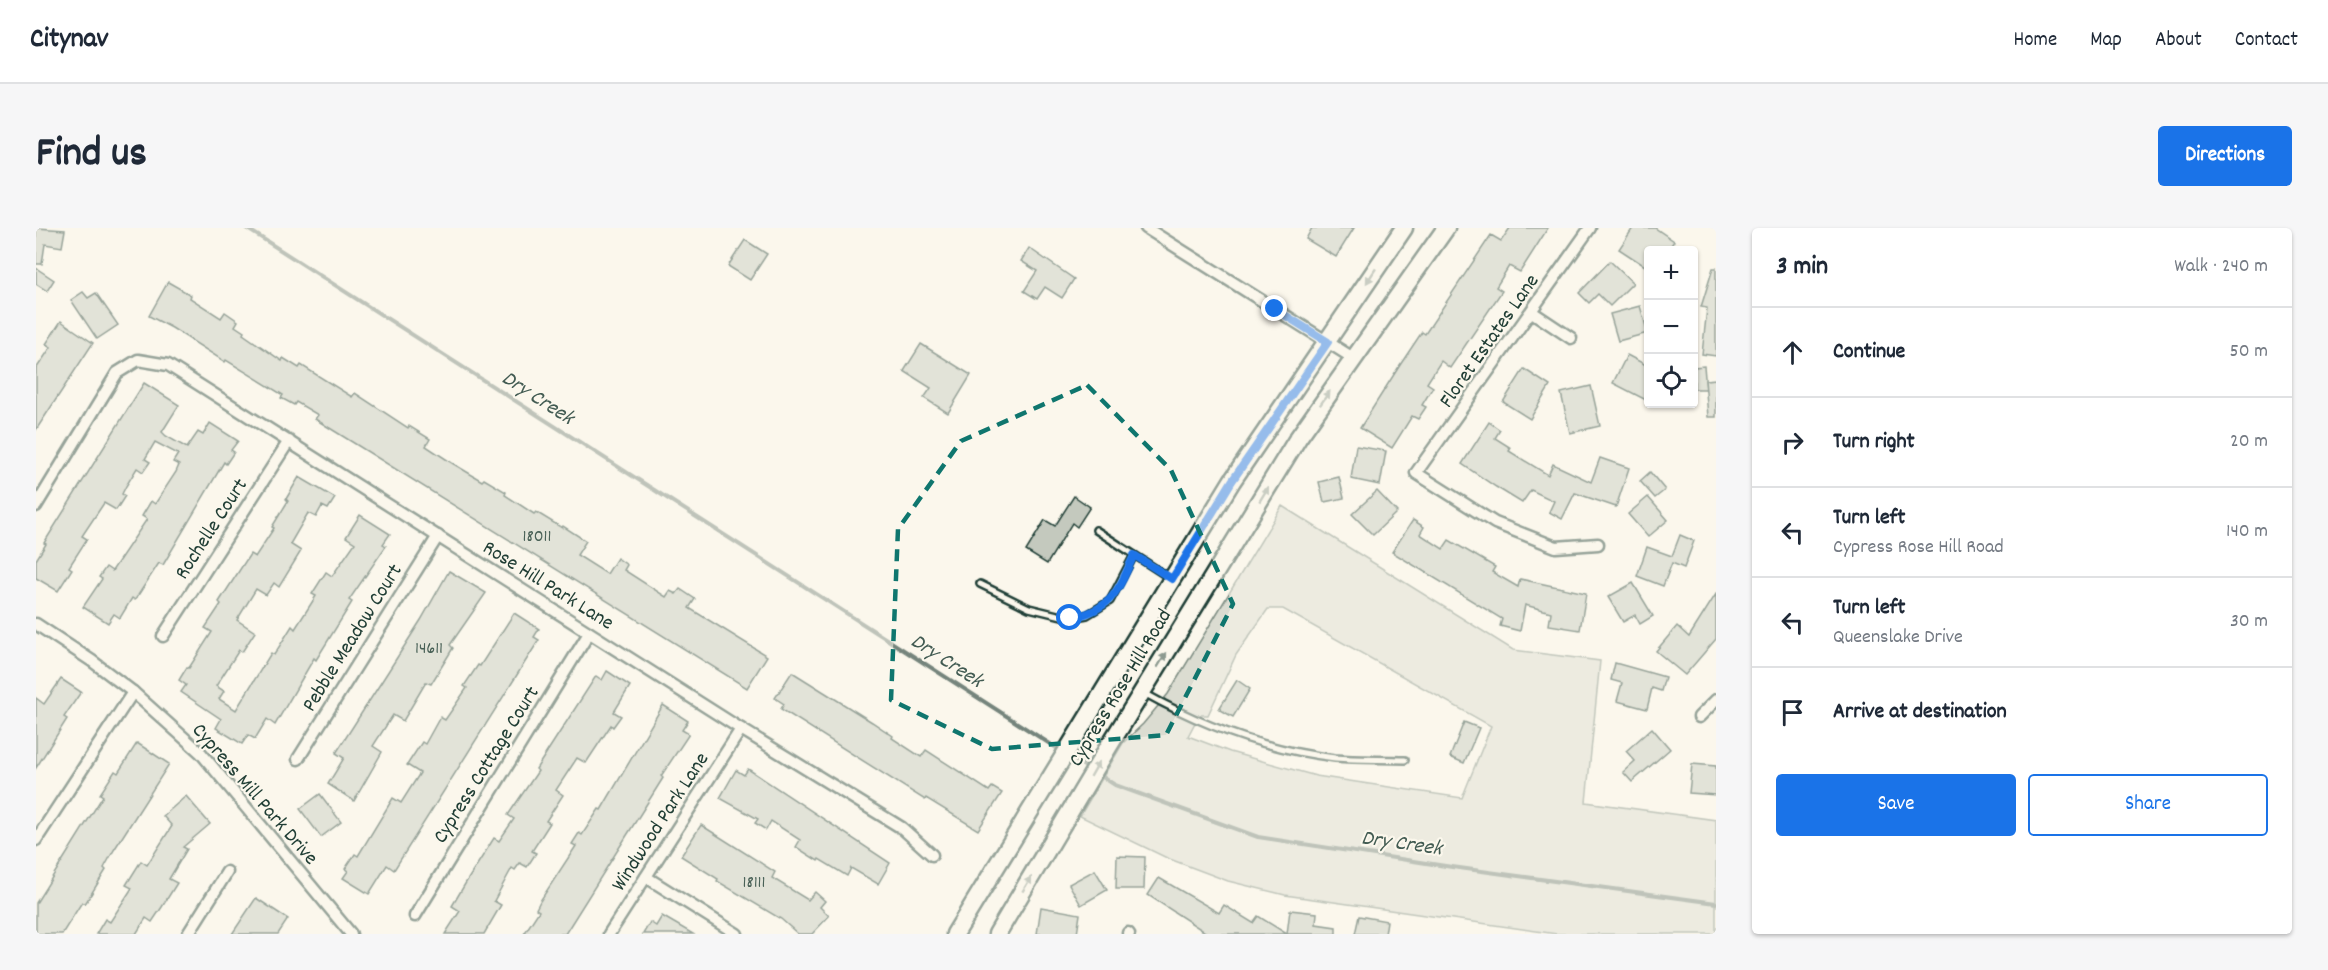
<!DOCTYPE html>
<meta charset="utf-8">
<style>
:root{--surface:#fff;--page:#f6f6f7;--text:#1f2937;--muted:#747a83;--line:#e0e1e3;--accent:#1a73e8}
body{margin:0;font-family:Dekko,sans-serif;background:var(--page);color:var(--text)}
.controls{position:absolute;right:18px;top:18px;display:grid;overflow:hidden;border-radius:6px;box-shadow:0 2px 4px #0004}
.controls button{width:54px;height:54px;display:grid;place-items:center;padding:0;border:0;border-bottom:2px solid var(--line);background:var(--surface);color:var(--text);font:30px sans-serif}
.stop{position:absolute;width:18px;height:18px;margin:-14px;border:4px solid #1a73e8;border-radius:50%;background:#fff}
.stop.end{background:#1a73e8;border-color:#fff;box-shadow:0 2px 6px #0008}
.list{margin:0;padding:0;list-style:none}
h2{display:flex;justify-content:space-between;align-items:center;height:78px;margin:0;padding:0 24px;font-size:26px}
h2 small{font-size:20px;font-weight:400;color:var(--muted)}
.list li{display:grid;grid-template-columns:39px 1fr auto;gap:18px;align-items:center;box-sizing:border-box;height:90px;padding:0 24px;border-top:2px solid var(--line)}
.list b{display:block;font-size:22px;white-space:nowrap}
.list p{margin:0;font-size:20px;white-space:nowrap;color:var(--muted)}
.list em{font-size:20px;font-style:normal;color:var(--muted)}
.actions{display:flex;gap:12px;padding:18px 24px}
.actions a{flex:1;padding:14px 0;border:2px solid var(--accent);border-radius:6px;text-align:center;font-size:21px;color:var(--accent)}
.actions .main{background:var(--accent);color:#fff}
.icon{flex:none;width:33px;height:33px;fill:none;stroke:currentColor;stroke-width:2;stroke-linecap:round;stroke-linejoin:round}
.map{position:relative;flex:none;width:1680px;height:706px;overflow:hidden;border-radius:6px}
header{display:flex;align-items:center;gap:36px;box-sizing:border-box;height:84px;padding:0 30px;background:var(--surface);border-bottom:2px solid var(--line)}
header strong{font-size:28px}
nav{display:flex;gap:33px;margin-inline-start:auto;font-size:21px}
.intro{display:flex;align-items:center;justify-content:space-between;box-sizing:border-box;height:144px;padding:0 36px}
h1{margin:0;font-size:42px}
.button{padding:15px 27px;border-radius:6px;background:var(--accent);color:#fff;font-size:21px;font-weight:700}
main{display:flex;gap:36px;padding:0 36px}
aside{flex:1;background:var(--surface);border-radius:6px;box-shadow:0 2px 4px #0004}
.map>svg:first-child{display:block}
</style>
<header>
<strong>Citynav</strong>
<nav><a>Home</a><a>Map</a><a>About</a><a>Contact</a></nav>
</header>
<div class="intro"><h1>Find us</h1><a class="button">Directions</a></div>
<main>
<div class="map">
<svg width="1680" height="706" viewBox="0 0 1680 706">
<rect width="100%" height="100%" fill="#fbf7ec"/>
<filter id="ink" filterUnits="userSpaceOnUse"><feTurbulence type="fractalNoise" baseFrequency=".0167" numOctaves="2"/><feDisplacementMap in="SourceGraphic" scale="12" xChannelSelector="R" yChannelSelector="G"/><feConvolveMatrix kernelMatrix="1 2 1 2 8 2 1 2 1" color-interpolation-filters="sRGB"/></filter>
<g filter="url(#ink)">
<!-- green -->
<path fill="#dbdcd1" stroke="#7d8c82" stroke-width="1.5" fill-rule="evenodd" d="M1246 278 1477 422 1564 433 1550 574 1680 592V706H1521L1249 667 1192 653 1131 630 1044 588 1087 515 1107 496 1132 466ZM1232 381H1247L1455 498 1426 570 1280 548 1194 524 1152 508 1163 487H1172L1200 427Z"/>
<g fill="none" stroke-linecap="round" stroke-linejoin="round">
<!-- stream -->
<g stroke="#74847b" stroke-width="4">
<path d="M210 0 1025 523"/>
<path d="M1034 529 1053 541"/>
<path d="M1062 546 1079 557 1222 609 1416 639 1680 675"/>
</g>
</g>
<!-- building -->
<g fill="#c4c9be" stroke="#1f3d34" stroke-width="1.5">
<path d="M0 0 29 2 26 19 9 16 6 36H0Z"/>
<path d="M1276 0H1318L1300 29 1270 11Z"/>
<path d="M1474 0H1512L1484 44 1473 38 1460 59 1466 63 1414 140 1405 133 1391 155 1397 159 1386 177 1390 179 1382 191 1376 188 1356 220 1324 200 1364 137 1386 104 1389 106 1455 7 1465 13Z"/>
<path d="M1597 0H1619L1638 13 1632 22H1612V40L1583 21Z"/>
<path d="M709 12 731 26 714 52 692 38Z"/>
<path d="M993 20 1038 51 1026 70 1009 59 1001 71 988 63 1001 43 985 33Z"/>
<path d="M1574 33 1597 55 1574 78 1562 66 1553 75 1543 65Z"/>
<path d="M0 40 18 52 11 63 0 56Z"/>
<path d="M1677 40H1680V128L1666 126 1671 80 1665 79Z"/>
<path d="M132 54 155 67 154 70 185 90 189 84 202 93 199 98 208 104 207 106 246 133 247 130 263 140 265 137 316 169 319 165 372 200 373 198 394 211 390 218 416 235 446 253 448 251 470 264 469 267 498 286 500 284 526 300 527 298 550 313 541 327 571 346 581 330 591 337 588 342 630 369 634 363 640 366 644 361 659 371 653 380 731 428 711 460 292 199 279 191 282 187 260 174 258 177 245 170 247 167 190 132 189 134 136 100 113 88Z"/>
<path d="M47 64 52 70 60 65 82 97 61 111 35 72Z"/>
<path d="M1604 78 1612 105 1582 113 1574 86Z"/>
<path d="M25 93 57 115 0 202V141L15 119 10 116Z"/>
<path d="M885 116 935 147 912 185 888 170 895 160 868 143Z"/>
<path d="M1591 127 1612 138V173L1577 155Z"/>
<path d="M1668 138 1670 161H1658V139Z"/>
<path d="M1488 141 1514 158 1494 191 1467 174Z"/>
<path d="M1680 151V189H1672L1669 152Z"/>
<path d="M108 155 143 177 126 204 130 208 151 220 162 204 167 207 174 195 202 213 195 222 198 224 190 236 188 234 127 337 123 335 99 372 96 370 84 390 78 386 72 395 47 379 66 351 63 349 70 339 76 343 111 291 106 288 115 273 119 276 140 244 143 237 137 234 142 226 119 214 109 231 114 234 107 244 101 240 90 258 86 266 89 268 80 282 68 275 46 308 51 311 33 339 36 341 22 363 0 350V332L10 316 8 315Z"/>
<path d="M1555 158 1564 198 1534 205 1525 165Z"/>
<path d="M1453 194 1464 202 1459 210 1475 220 1473 223 1512 247 1517 236 1555 254 1564 230 1593 240 1580 279 1539 265 1526 291 1513 284 1518 273 1495 262 1486 275 1460 259 1426 236Z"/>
<path d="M1320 218 1350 223 1344 257 1315 251Z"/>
<path d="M1614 244 1629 262 1619 270 1604 253Z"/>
<path d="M263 249 299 270 292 281 286 278 280 289 272 285 254 316 265 323 243 359 238 355 230 367 220 361 201 392 219 404 206 424 203 422 180 458 188 463 183 471 200 482 235 425 238 427 256 398 259 401 280 368 276 366 290 344 296 348 319 315 310 309 324 287 354 306 347 316 350 318 313 372 316 374 280 432 278 430 239 497 231 491 219 511 212 507 206 516 180 500 185 491 145 464 150 457 143 452 151 439 153 440 176 404 169 400 185 376 183 374 214 326 219 329 238 300 236 299 252 273 250 271Z"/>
<path d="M1303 249 1308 270 1288 274 1283 254Z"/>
<path d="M1341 263 1361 284 1337 307 1316 286Z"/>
<path d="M1038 268 1054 279 1041 299 1036 295 1011 336 990 323 1009 292 1019 298Z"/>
<path d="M1612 269 1632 292 1612 309 1592 286Z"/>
<path d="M1377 292 1388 299 1384 306 1407 321 1413 312 1459 339 1456 344 1482 359 1484 351 1550 365 1544 402 1513 397 1515 384 1489 377 1484 403 1464 398 1466 391 1356 324Z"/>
<path d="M1644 307 1658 313 1648 340 1636 335 1627 358 1601 348 1611 319 1636 328Z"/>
<path d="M413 343 450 365 414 417 417 420 395 456 390 454 367 493 357 487 337 518 346 524 318 573 292 556 308 530 300 525 385 392Z"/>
<path d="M1597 355 1617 388 1604 396 1599 387 1587 394 1572 369Z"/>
<path d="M1680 366V411L1649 447 1620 423 1641 398 1653 409Z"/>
<path d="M478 385 503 401 498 409 503 412 358 642 351 637 333 666 307 650 312 643 309 641 319 626 322 628 357 570 365 575 384 545 371 537 386 514 389 516 404 489 409 492 431 460 428 458 442 437 444 438Z"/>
<path d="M1579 435 1629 449 1625 463 1616 460 1611 481 1581 473 1586 455 1575 452Z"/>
<path d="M571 443 594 458 578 484 585 488 577 499 575 497 550 535 541 530 520 562 527 567 510 593 514 595 496 623 500 625 491 639 484 635 479 642 476 640 458 673 465 677 448 706H409L424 683 416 678 429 656 458 610 463 613 478 591 472 587 502 543 500 541 560 448 566 452Z"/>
<path d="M756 444 836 494 857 508 856 510 885 529 890 522 953 563 956 559 966 565 942 602 890 570 889 572 745 481 748 476 739 470Z"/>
<path d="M25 451 45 464 28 489 31 491 0 540V470L8 476Z"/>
<path d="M1201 452 1214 461 1197 489 1183 481Z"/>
<path d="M627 477 652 493 646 502 653 506 625 548 627 550 529 706H488L503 683 500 681 504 673 540 618 536 616 543 605 546 607 563 581 565 582Z"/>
<path d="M1428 494 1443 500 1428 535 1414 529Z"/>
<path d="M1616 500 1634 521 1596 554 1587 544 1599 533 1590 523Z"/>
<path d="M101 515 133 536 78 622 68 640 70 642 49 676 46 674 26 706H0V675L67 568 64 566 79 543 82 545Z"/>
<path d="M1656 536 1680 538V567L1653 565Z"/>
<path d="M712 541 854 635 842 656 815 640 811 648 783 631 782 633 760 619 764 612 735 593 730 602 719 595 722 591 684 570 700 542 708 547Z"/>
<path d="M284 566 305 594 285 609 264 581Z"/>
<path d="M150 568 174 596 147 619 151 621 133 651 141 655 126 679 116 694 110 690 100 706H60L69 691 74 694 96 660 90 657 105 633 111 637 136 598 127 588Z"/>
<path d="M665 597 739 644 736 650 772 672 779 664 789 673 784 679 793 688 776 706H762L745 691 681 653 682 651 645 628Z"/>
<path d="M1081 628 1109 629 1108 661H1080Z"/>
<path d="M1059 642 1071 662 1045 677 1033 656Z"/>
<path d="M1123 650 1183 685 1188 677 1217 695 1222 688 1251 706H1172L1112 667Z"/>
<path d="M220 670 252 691 242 706H196Z"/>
<path d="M1005 679 1044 686 1041 706H1001Z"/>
<path d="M1254 682 1281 685 1280 696 1300 699V706H1251Z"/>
<path d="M626 688 657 706H607L614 694 620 698Z"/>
<path d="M1323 688 1351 693 1349 706H1319Z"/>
</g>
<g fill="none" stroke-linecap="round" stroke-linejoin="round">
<defs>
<g id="lane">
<path d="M1060 302 1134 350"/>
<path d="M944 356 993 380 1034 390 1051 387 1074 373 1098 327"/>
<path d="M1108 465C1167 498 1231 522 1299 530 1322 532 1346 531 1369 532"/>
</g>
<g id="street">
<path d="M1110 0 1317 130"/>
<path d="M1554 0 1380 245 1459 295 1520 319 1562 316"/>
<path d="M1496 84 1535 110"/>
<path d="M0 278 81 145 102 132 132 137 705 501 866 600 896 627"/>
<path d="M0 396 56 433 97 464 165 525 315 706"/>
<path d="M127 408 253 213"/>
<path d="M1663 489 1680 472"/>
<path d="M262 531 402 308"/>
<path d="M0 612 97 464"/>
<path d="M610 649 701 706"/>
<path d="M379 688 553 405"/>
<path d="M1092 705 1093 706"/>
<path d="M152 706 191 644"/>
<path d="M573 706 705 501"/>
</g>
<g id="secondary">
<path d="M919 706 1196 253 1368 0"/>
<path d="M961 706 1073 518 1262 210 1410 0"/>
</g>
</defs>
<!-- lane casing -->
<use href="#lane" stroke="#1f3d34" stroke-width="10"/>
<!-- street casing -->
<use href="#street" stroke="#1f3d34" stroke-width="15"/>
<!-- secondary casing -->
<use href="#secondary" stroke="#1f3d34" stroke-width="21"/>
<!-- lane -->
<use href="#lane" stroke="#fbf7ec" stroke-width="5"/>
<!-- street -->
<use href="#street" stroke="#fbf7ec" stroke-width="10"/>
<!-- secondary -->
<use href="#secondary" stroke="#fbf7ec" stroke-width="16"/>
</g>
<!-- one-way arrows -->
<defs><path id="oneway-solid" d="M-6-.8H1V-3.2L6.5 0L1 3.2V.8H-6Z" transform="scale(1.5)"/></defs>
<g fill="#8d9a90">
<use href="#oneway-solid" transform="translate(1335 48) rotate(123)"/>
<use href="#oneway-solid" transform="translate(1289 170) rotate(-55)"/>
<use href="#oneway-solid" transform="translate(1228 266) rotate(-59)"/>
<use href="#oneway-solid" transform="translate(1126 432) rotate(-58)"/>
<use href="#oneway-solid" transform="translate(1059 541) rotate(-60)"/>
<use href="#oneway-solid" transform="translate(991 656) rotate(-59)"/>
</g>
</g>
<g fill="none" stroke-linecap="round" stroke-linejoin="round" filter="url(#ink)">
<!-- route -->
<path stroke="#1a73e8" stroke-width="8" d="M1034 390C1076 382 1082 363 1098 327L1136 351 1196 253 1292 114 1239 81"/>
</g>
<!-- marked area -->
<path d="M0 0H1680V706H0ZM1051 157 1135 242 1197 376 1130 507 956 521 855 472 862 301 925 213Z" fill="#fbf7ec" fill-opacity=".55" fill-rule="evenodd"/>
<path fill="none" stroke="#0f766e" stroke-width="4.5" stroke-dasharray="12 8" stroke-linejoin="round" d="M1051 157 1135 242 1197 376 1130 507 956 521 855 472 862 301 925 213Z"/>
<g text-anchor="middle" stroke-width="4.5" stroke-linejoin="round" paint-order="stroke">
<!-- number labels -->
<g font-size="18" fill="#486056">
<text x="501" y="313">18011</text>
<text x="393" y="425">14611</text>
<text x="718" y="659">18111</text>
</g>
<!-- street labels -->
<g font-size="21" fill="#1f3d34" stroke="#fbf7ec">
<text transform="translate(1452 112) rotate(-55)" y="7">Floret Estates Lane</text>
<text transform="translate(174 300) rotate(-57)" y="7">Rochelle Court</text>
<text transform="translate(513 356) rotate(32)" y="7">Rose Hill Park Lane</text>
<text transform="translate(315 409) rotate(-58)" y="7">Pebble Meadow Court</text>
<text transform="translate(1083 459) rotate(-59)" y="7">Cypress Rose Hill Road</text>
<text transform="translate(449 536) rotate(-58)" y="7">Cypress Cottage Court</text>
<text transform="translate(220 565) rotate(49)" y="7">Cypress Mill Park Drive</text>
<text transform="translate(623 593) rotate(-57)" y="7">Windwood Park Lane</text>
</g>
<!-- water labels -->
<g font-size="22" font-style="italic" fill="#425b52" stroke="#fbf7ec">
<text transform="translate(503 168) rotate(33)" y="8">Dry Creek</text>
<text transform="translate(912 431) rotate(33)" y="8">Dry Creek</text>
<text transform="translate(1366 613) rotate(8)" y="8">Dry Creek</text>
</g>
</g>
</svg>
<div class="controls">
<button>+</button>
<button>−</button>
<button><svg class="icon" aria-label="locate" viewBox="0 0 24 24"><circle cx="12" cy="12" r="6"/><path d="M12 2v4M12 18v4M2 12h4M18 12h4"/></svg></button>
</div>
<div class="stop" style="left:1034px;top:390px"></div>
<div class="stop end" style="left:1239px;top:81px"></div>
</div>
<aside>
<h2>3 min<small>Walk · 240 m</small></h2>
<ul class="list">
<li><svg class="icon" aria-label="ahead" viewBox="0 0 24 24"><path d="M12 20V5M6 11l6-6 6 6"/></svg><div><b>Continue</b></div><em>50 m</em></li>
<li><svg class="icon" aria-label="right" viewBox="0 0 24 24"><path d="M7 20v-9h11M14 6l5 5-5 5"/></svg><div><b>Turn right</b></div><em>20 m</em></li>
<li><svg class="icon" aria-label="left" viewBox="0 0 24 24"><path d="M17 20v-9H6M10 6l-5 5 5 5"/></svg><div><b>Turn left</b><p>Cypress Rose Hill Road</p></div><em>140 m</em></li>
<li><svg class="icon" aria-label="left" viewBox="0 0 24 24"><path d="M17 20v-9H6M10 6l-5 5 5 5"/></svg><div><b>Turn left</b><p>Queenslake Drive</p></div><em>30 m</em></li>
<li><svg class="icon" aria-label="arrive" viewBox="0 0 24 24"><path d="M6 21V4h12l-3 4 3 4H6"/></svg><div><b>Arrive at destination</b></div></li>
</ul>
<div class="actions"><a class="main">Save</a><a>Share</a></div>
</aside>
</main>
